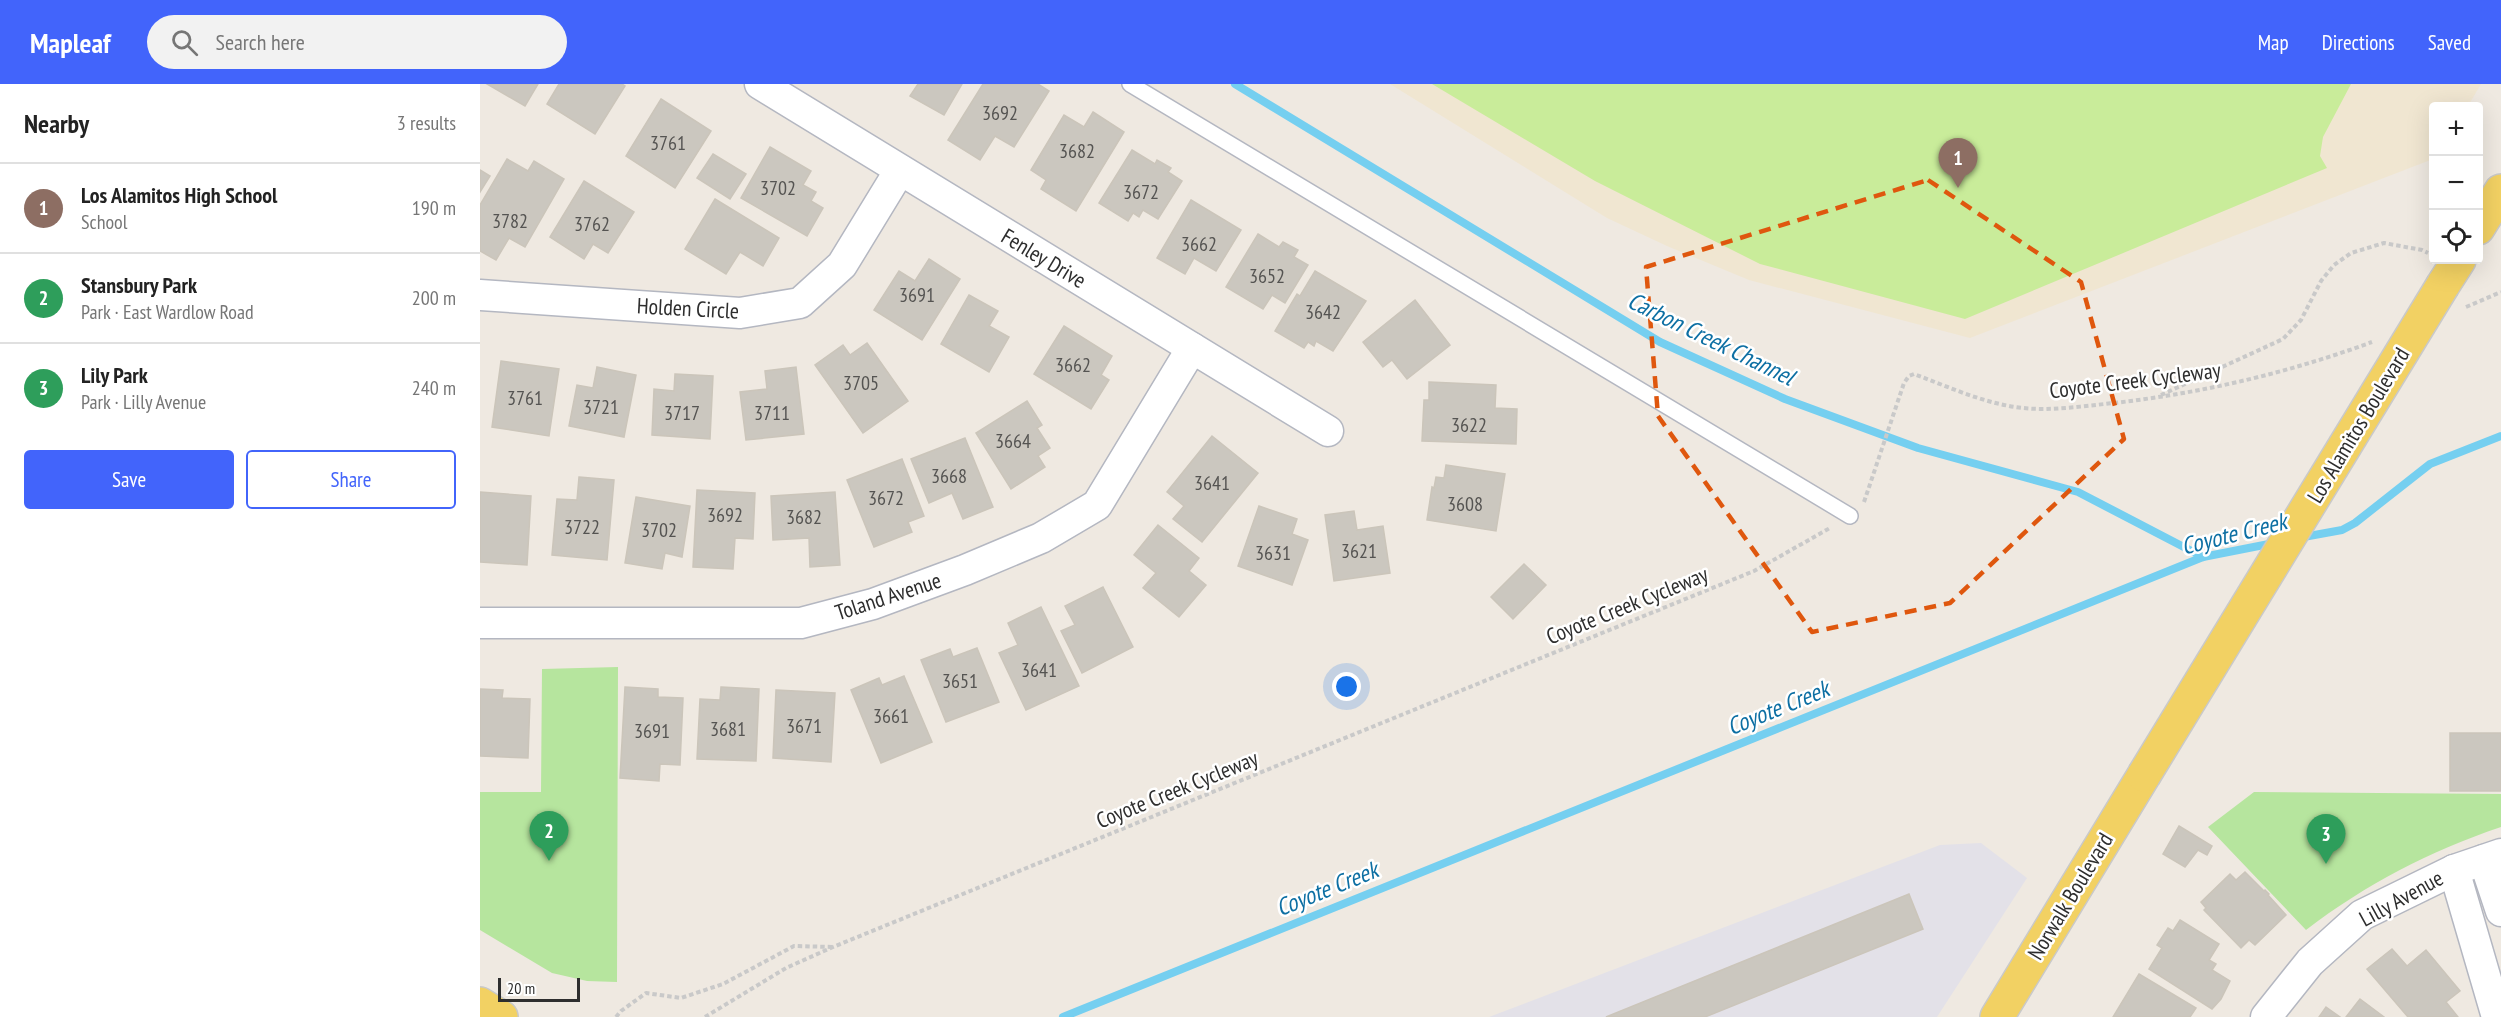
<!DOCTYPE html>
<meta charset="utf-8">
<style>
:root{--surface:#fff;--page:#f2f2f2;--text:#222;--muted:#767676;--line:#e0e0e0;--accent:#4264fb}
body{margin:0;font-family:"PT Sans Narrow",sans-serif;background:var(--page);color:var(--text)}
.controls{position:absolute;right:18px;top:18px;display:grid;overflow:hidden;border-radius:6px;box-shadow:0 6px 24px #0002}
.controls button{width:54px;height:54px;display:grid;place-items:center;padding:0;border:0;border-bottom:2px solid var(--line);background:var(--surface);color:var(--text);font:30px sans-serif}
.scale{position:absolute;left:18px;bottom:15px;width:82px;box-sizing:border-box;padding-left:6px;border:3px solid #2e2e2e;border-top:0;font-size:16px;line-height:21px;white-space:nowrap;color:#2e2e2e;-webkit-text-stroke:4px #fff;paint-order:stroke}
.you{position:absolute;left:867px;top:603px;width:21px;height:21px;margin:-15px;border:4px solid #fff;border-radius:50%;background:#1a73e8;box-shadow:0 0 0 9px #1a73e833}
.badge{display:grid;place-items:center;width:39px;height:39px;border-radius:50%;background:var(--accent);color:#fff;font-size:20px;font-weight:700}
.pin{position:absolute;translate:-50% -50px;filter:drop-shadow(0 2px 3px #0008)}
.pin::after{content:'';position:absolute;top:32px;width:21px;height:18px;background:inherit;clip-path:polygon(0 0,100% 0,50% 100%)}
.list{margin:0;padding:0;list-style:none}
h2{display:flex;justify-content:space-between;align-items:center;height:78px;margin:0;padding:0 24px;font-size:26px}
h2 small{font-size:20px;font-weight:400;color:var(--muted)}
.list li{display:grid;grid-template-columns:39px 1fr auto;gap:18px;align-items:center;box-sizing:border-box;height:90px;padding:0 24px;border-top:2px solid var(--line)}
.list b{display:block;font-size:22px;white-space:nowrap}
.list p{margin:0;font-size:20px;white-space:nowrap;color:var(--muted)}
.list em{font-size:20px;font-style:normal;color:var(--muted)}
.actions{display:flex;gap:12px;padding:18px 24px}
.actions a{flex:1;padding:14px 0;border:2px solid var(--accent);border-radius:6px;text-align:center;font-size:21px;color:var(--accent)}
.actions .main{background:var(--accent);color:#fff}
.icon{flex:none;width:33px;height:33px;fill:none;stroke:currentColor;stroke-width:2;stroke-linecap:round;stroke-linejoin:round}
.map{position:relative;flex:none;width:2021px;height:933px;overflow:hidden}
header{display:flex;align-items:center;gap:36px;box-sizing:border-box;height:84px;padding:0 30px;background:var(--accent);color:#fff}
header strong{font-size:28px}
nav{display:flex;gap:33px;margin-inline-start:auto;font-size:21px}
.search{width:420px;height:54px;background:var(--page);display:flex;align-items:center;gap:15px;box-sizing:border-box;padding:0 21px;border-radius:33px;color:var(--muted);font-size:22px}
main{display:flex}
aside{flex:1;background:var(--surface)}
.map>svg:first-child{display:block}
</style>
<header>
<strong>Mapleaf</strong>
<div class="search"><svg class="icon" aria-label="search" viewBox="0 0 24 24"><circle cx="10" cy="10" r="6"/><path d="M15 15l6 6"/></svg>Search here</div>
<nav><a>Map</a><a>Directions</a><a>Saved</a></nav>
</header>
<main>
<aside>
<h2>Nearby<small>3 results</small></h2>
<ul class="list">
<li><span class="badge" style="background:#8d6e63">1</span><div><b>Los Alamitos High School</b><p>School</p></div><em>190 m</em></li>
<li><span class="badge" style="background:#2e9e5b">2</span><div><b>Stansbury Park</b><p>Park · East Wardlow Road</p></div><em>200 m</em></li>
<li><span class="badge" style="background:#2e9e5b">3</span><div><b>Lily Park</b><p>Park · Lilly Avenue</p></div><em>240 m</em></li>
</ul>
<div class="actions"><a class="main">Save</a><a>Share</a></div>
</aside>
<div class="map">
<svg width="2021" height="933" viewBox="0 0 2021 933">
<rect width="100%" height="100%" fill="#efe9e1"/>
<!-- industrial -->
<path fill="#e3e1e8" d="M1501 759 1547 794 1457 933H1009L1460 761Z"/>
<!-- education -->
<path fill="#f0e6d1" d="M910 0H2001L1988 22H1954L1953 75 1490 254 1269 196 1187 162 1127 134Z"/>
<!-- green -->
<g fill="#b6e59e">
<path d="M138 583 137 898 107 897 72 889 0 846V708H61L62 585Z"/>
<path d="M1774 708 2021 710V743C1950 767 1886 800 1826 846L1728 743Z"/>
</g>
<!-- pitch -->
<path fill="#c9ec9a" d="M952 0H1871L1843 53 1840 72 1847 84 1485 235 1280 180 1115 97Z"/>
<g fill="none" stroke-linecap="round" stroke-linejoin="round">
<!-- stream -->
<g stroke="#75cff0" stroke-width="8">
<path d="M755 0 1180 258 1305 315 1438 364 1598 408 1723 473"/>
<path d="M1818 454 1862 446 1875 439 1950 380 2021 352"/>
<path d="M583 933 1723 473 1794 459"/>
</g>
</g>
<!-- building -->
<g fill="#cbc7bf" stroke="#cbc5ba" stroke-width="1.5">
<path d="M7 0H58L45 22Z"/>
<path d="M79 0H142L145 2 115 50 67 20Z"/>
<path d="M438 0H482L464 31 430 12Z"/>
<path d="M503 0H558L569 7 534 63 515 52 500 76 468 56Z"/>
<path d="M181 15 231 47 195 104 146 72Z"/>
<path d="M613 28 644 48 596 127 561 105 566 96 551 86 584 31 604 43Z"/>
<path d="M290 63 331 87 323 101 336 108 331 117 343 124 327 152 261 114Z"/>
<path d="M652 66 675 80 677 76 691 84 688 88 702 97 678 135 663 126 659 133 653 129 648 137 619 119Z"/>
<path d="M233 70 266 90 250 115 217 94Z"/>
<path d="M27 75 48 87 54 77 84 95 45 163 29 154 16 176 0 167V121Z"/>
<path d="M0 86 10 92 0 108Z"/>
<path d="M104 97 154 128 128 169 113 160 104 175 70 153Z"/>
<path d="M235 115 299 154 283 182 260 168 246 190 205 165Z"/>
<path d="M711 116 761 146 736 187 714 174 705 190 677 174Z"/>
<path d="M778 150 799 163 803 158 818 166 814 173 828 181 805 219 792 211 783 225 746 203Z"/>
<path d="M449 175 480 195 442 256 394 226 419 187 435 197Z"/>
<path d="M835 187 886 217 853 267 836 257 834 262 828 258 824 264 795 247 817 210 820 212Z"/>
<path d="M489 211 518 227 509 242 529 253 509 288 461 260Z"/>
<path d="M935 216 970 261 927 295 912 276 903 283 883 258Z"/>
<path d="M584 242 632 272 621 291 629 296 611 325 554 290Z"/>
<path d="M387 259 428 317 383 349 335 281 363 261 370 271Z"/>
<path d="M21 277 79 285 69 352 12 343Z"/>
<path d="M117 283 156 291 144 353 89 342 97 301 113 304Z"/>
<path d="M316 283 324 350 266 356 260 308 287 305 285 287Z"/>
<path d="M195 290 233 292 230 355 172 351 174 305 194 307Z"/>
<path d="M949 298 1016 301 1015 324 1037 325 1036 360 942 357 944 316H949Z"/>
<path d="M547 317 562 341 557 344 570 364 558 372 565 383 531 405 496 349Z"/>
<path d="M732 352 778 389 722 458 693 435 704 422 687 408Z"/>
<path d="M485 354 513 423 483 435 472 409 449 419 431 375Z"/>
<path d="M422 375 444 432 428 438 432 448 394 463 367 396Z"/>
<path d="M966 381 1025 390 1016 447 947 436 952 403 954 404 956 393 964 394Z"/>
<path d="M99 393 134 396 127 476 72 471 77 415 97 416Z"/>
<path d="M217 406 275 409 273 455 255 454 253 485 213 483Z"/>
<path d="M0 408 51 412 47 481 0 478Z"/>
<path d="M355 408 360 481 330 483 329 454 293 456 291 412Z"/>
<path d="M156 413 210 422 202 473 185 469 182 485 145 479Z"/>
<path d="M779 422 817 435 812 450 828 456 812 501 758 482Z"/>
<path d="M874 427 877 446 903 442 910 489 854 497 845 431Z"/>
<path d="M678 441 719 474 709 487 726 501 699 533 663 504 676 489 654 471Z"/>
<path d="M1044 480 1066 501 1033 535 1011 513Z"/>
<path d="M623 503 653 563 602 589 581 547 595 541 585 522Z"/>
<path d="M561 523 599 602 546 626 519 569 538 561 528 539Z"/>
<path d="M497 564 519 618 466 638 441 576 470 565 473 573Z"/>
<path d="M424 592 452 658 401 679 371 606 399 594 402 601Z"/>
<path d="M145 603 178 605V613L203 614 200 681 180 680 179 697 140 694Z"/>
<path d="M241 603 279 605 276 677 217 675 220 615 240 616Z"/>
<path d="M0 605 23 606 22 614 50 615 48 674 0 672Z"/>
<path d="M296 606 355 609 351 678 293 674Z"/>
<rect x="1970" y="649" width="51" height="58"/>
<path d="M1699 742 1732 762 1727 771 1718 766 1705 783 1683 770Z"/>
<path d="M1765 788 1784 807 1785 806 1789 810 1788 811 1806 831 1775 861 1769 856 1761 864 1724 826 1726 824 1721 818 1750 790 1756 796Z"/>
<path d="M1429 810 1443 845 1225 933H1126Z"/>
<path d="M1700 836 1739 860 1729 876 1736 880 1732 886 1750 897 1741 915 1732 925 1669 885 1682 864 1677 861 1688 844 1693 847Z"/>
<path d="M1912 865 1927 882 1946 866 1980 907 1966 918 1978 933H1928L1887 885Z"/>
<path d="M1659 890 1716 924 1710 933H1633Z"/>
<path d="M1880 915 1904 933H1866Z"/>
<path d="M1846 923 1860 933H1839Z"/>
</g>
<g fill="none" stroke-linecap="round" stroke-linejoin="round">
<defs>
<path id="service" d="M650 0 1370 432"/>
<g id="minor">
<path d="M280 0 848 347"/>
<path d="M0 211 260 229 320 219 362 181 420 86"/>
<path d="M0 539H321L393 520 485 486 561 454 617 421 712 264"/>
<path d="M2004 776 2021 827"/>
<path d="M1974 786 2017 933"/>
<path d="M1786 933 1830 878 1882 831 1974 786 2021 770"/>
</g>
<g id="primary">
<path d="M1998 144 2021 107"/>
<path d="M1963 201 1979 176"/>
<path d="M0 920 21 933"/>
<path d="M1517 933 1664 691"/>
</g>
</defs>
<!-- service casing -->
<use href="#service" stroke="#b4b7c1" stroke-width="18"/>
<!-- minor casing -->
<use href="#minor" stroke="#b4b7c1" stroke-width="33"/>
<!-- primary casing -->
<use href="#primary" stroke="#c9c9c9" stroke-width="36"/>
<!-- path -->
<g stroke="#c9c9c9" stroke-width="4" stroke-dasharray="4.5 3" stroke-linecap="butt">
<path d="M1986 223 2021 208"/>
<path d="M1681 311 1803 255 1821 236 1841 197 1854 181 1871 169 1904 159 1942 166 1948 169"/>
<path d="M1384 418 1424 299 1429 292 1434 290C1469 303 1505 320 1543 324 1572 327 1604 322 1634 319 1722 309 1808 289 1892 258"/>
<path d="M136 933 141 927 166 909 201 914 243 900 314 862 353 863"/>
<path d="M225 933 306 884 353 863 1274 487 1350 444"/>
</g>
<!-- service -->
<use href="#service" stroke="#fff" stroke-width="15"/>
<!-- minor -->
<use href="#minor" stroke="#fff" stroke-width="30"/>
<!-- primary -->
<use href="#primary" stroke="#f2d163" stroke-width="33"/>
<defs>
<path id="primary-bridge" d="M1664 691 1963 201"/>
</defs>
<!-- primary-bridge casing -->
<use href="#primary-bridge" stroke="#c9c9c9" stroke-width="36" stroke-linecap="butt"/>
<!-- primary-bridge -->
<use href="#primary-bridge" stroke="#f2d163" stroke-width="33"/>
</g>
<!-- marked area -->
<path fill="none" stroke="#df570e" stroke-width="4.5" stroke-dasharray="12 8" stroke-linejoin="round" d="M1448 96 1601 198 1644 355 1470 519 1332 548 1178 332 1166 183Z"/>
<g text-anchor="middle" stroke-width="5" stroke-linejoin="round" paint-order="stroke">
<!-- number labels -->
<g font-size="20" fill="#555452">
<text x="520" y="36">3692</text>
<text x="188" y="66">3761</text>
<text x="597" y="74">3682</text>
<text x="298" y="111">3702</text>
<text x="661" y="115">3672</text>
<text x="30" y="144">3782</text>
<text x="112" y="147">3762</text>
<text x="719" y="167">3662</text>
<text x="787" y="199">3652</text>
<text x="437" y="218">3691</text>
<text x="843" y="235">3642</text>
<text x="593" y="288">3662</text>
<text x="381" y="306">3705</text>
<text x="45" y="321">3761</text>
<text x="121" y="330">3721</text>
<text x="202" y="336">3717</text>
<text x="292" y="336">3711</text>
<text x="989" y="348">3622</text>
<text x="533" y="364">3664</text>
<text x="469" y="399">3668</text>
<text x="732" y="406">3641</text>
<text x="406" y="421">3672</text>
<text x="985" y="427">3608</text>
<text x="245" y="438">3692</text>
<text x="324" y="440">3682</text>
<text x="102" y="450">3722</text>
<text x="179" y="453">3702</text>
<text x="879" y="474">3621</text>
<text x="793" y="476">3631</text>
<text x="559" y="593">3641</text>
<text x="480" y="604">3651</text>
<text x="411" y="639">3661</text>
<text x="324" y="649">3671</text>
<text x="248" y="652">3681</text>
<text x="172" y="654">3691</text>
</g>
<!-- street labels -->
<g font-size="22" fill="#2e2e2e" stroke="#fff">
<text transform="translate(564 174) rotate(31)" y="8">Fenley Drive</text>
<text transform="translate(208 224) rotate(3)" y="8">Holden Circle</text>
<text transform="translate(1655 296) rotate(-7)" y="8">Coyote Creek Cycleway</text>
<text transform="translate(1878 341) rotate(-59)" y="8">Los Alamitos Boulevard</text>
<text transform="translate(408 512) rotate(-18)" y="8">Toland Avenue</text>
<text transform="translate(1147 521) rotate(-22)" y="8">Coyote Creek Cycleway</text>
<text transform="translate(697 705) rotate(-22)" y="8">Coyote Creek Cycleway</text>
<text transform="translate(1590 812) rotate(-59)" y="8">Norwalk Boulevard</text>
<text transform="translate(1921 814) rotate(-29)" y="8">Lilly Avenue</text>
</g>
<!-- water labels -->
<g font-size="24" font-style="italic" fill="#0d6fa3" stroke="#fff">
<text transform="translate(1231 255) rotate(26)" y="8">Carbon Creek Channel</text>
<text transform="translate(1754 450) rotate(-14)" y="8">Coyote Creek</text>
<text transform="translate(1298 624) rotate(-22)" y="8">Coyote Creek</text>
<text transform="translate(847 805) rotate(-22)" y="8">Coyote Creek</text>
</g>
</g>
</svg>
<div class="controls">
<button>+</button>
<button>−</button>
<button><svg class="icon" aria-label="locate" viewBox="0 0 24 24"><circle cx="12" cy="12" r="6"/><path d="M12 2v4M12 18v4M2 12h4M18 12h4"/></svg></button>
</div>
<div class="scale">20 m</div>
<div class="you"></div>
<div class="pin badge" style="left:1478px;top:104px;background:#8d6e63">1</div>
<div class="pin badge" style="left:69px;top:777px;background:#2e9e5b">2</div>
<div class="pin badge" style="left:1846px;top:780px;background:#2e9e5b">3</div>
</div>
</main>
